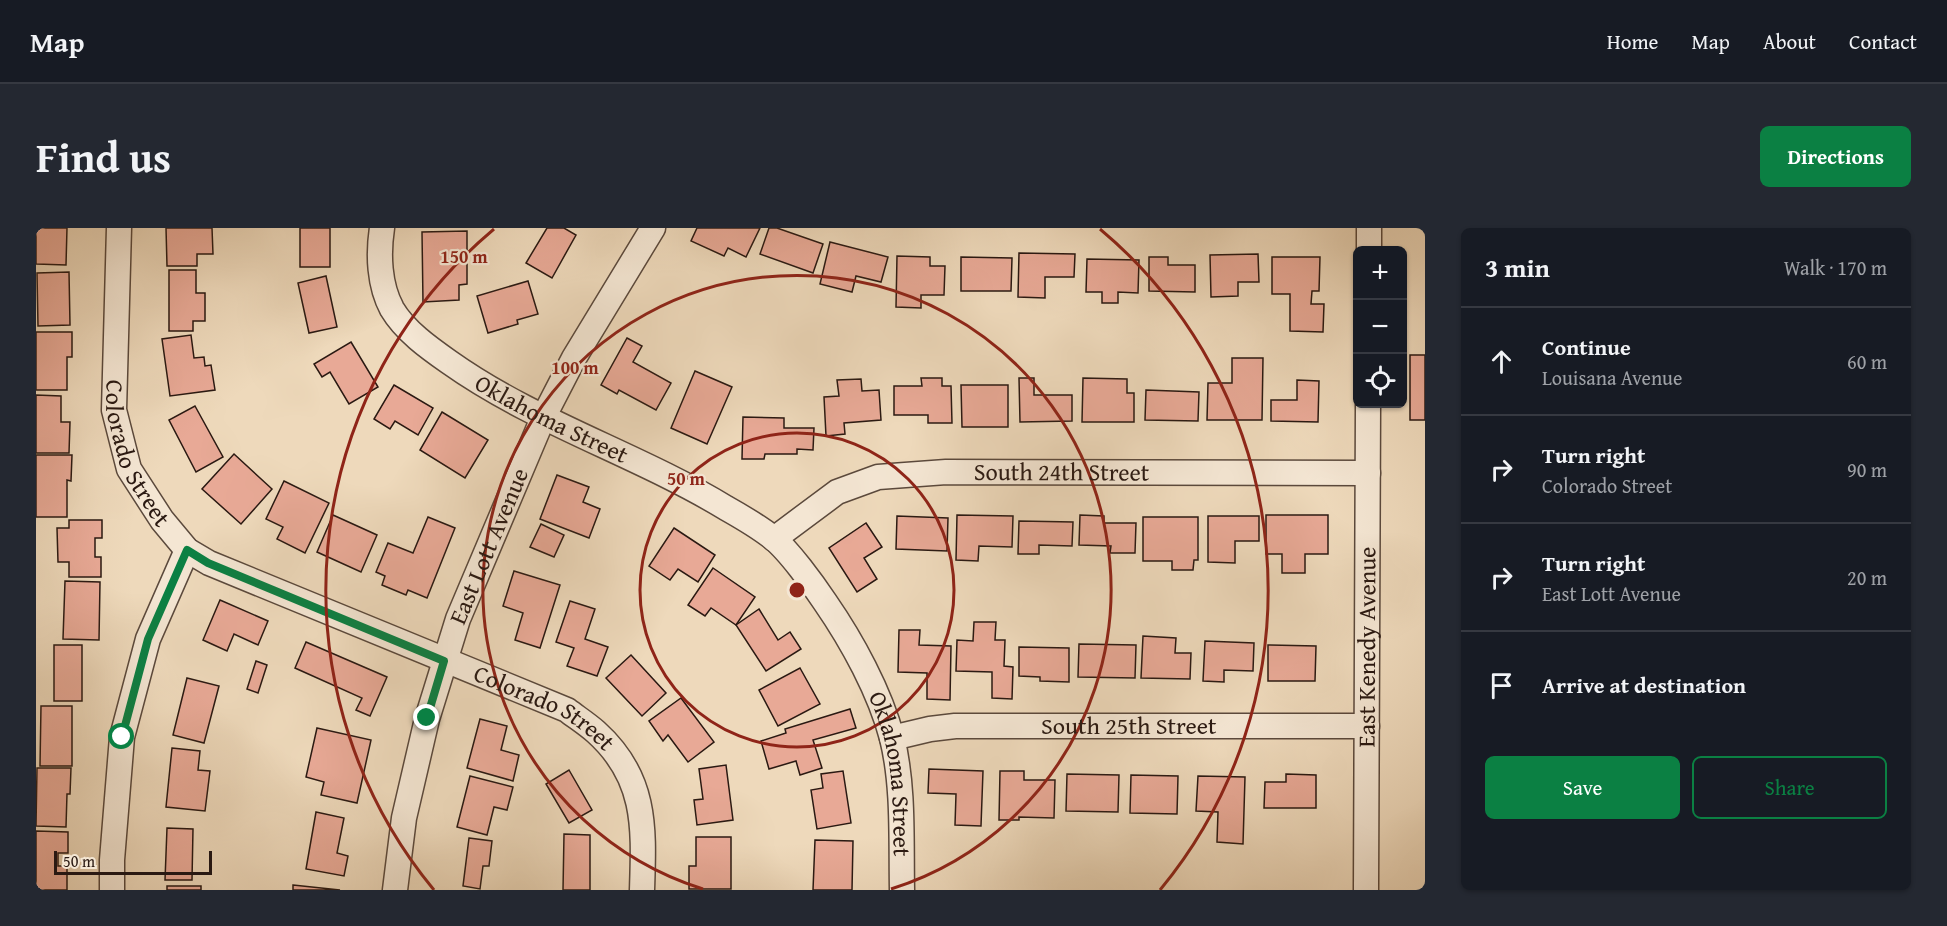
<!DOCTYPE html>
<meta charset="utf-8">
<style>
:root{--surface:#171b24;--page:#242831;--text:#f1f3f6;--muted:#9ea1a6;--line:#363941;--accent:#0b8043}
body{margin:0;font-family:"Gentium Book Plus",serif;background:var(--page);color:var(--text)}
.controls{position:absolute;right:18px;top:18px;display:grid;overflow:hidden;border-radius:9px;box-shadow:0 2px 4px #0004}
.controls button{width:54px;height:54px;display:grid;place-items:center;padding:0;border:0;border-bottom:2px solid var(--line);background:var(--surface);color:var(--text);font:30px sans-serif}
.scale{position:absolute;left:18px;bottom:15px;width:158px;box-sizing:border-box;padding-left:6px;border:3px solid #2a1912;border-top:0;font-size:16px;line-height:21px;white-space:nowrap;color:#2a1912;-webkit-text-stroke:4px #f4e6d3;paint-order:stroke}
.stop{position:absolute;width:18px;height:18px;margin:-14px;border:4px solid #0b8043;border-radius:50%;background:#fff}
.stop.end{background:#0b8043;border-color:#fff;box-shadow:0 2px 6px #0008}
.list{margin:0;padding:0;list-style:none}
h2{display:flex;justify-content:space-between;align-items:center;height:78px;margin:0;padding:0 24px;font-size:26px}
h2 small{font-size:20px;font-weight:400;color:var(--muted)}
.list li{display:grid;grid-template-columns:39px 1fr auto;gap:18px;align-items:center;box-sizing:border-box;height:108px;padding:0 24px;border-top:2px solid var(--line)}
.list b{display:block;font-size:22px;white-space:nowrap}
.list p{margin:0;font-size:20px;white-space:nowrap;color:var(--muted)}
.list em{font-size:20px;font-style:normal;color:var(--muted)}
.actions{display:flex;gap:12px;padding:18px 24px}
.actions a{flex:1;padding:14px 0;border:2px solid var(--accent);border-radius:9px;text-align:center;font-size:21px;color:var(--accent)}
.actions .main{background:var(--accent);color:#fff}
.icon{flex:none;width:33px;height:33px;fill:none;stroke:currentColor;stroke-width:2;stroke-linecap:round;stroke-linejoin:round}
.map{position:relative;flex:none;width:1389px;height:662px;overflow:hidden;border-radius:9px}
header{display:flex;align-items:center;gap:36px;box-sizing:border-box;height:84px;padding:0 30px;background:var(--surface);border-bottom:2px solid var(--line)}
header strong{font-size:28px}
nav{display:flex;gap:33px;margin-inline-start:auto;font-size:21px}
.intro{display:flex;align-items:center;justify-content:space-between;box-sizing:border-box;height:144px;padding:0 36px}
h1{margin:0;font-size:42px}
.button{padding:15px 27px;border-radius:9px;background:var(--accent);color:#fff;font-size:21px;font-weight:700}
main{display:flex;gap:36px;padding:0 36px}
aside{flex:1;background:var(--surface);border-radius:9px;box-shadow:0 2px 4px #0004}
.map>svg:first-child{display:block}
</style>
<header>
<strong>Map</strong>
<nav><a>Home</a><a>Map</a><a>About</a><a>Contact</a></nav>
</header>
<div class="intro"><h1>Find us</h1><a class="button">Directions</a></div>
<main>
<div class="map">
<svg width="1389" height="662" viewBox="0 0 1389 662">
<rect width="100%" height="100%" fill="#eed9bb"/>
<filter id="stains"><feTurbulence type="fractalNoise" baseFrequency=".00333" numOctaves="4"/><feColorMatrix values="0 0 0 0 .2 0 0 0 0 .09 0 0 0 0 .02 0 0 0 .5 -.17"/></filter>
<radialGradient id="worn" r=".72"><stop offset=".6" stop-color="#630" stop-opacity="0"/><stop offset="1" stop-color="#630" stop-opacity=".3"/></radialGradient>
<!-- building -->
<g fill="#e8a996" stroke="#2a1912" stroke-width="1.5">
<path d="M0 0H31L30 37 0 36Z"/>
<path d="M130 0H176L177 26H161V38H131Z"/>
<rect x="264" y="0" width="30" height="39"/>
<path d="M511 0H528L540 7 516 50 490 35Z"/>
<path d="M661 0H724L710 29 692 20 688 28 655 13Z"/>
<path d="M733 0H741L787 16 777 45 724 26Z"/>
<path d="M431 3V56L423 57V72L387 74 386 4Z"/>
<path d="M794 14 852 29 845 54 820 48 816 64 784 56Z"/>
<path d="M983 25 1039 26 1038 49H1009V70L982 69Z"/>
<path d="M1222 26 1223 54H1202V68L1175 69 1174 27Z"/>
<path d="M861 28 894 29V38H909L908 67H885V80L860 79Z"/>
<path d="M925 29 976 30 975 63H925Z"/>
<path d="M1113 29H1132V37H1159V64L1113 63Z"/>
<path d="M1236 29H1284L1283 63H1276L1275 76H1288L1287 104 1254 103V66H1236Z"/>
<path d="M1051 31 1103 32 1102 65 1082 64V75H1066V64H1050Z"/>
<path d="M133 42H160V65H169V93H157V103H133Z"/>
<path d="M33 44 34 97 2 98 1 45Z"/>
<path d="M290 48 301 99 273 105 262 55Z"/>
<path d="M492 53 502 86 481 92 482 96 452 105 441 68Z"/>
<path d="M0 104H36V129H31V162H0Z"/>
<path d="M155 107 158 130 168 129 169 138 175 137 179 162 134 168 126 111Z"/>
<path d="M591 110 606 118 597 134 635 155 620 182 583 162 581 166 565 157Z"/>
<path d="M315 114 342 159 313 176 294 144 286 149 278 136Z"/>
<rect x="1374" y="127" width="15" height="65"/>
<path d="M1196 130H1227L1226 192H1171L1172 155H1196Z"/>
<path d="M659 143 696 159 671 216 635 200Z"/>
<path d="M885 150H906V158H915L916 195H892V187H858V158H886Z"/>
<path d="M983 150H998V167H1036V193L984 194Z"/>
<path d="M1047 150 1091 151V165H1098V194H1046Z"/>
<path d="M825 151 826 163 843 162 845 192 808 195 809 206 790 208 788 169 803 168 801 152Z"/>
<path d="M1261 152 1283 153 1282 194 1235 193V172H1261Z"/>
<path d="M358 157 397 180 382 207 359 193 354 201 338 191Z"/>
<path d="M925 157H972V199H926Z"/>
<path d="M1110 162 1163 164 1162 193 1109 192Z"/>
<path d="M0 167 25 168V194H34L33 225H0Z"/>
<path d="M159 178 187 229 160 244 133 192Z"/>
<path d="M406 184 452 212 429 250 384 222Z"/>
<path d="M707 189 748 190V200H778L777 222 761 221V226H729L728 231H706Z"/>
<path d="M198 226 236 261 205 296 166 261Z"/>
<path d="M0 227H36L35 253 31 252V289H0Z"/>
<path d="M521 247 553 259 547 274 564 281 553 310 504 291Z"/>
<path d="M248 253 293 275 269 325 241 311 247 299 230 291Z"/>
<path d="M297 287 341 307 325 344 281 324Z"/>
<path d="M921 287 977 288 976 319 943 318 942 333 920 332Z"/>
<path d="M1044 287 1068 288V295H1100L1099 325H1074L1075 318 1043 317Z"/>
<path d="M1230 287H1292V326H1269V345H1246V326H1230Z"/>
<path d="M861 288 912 290 911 323 860 321Z"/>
<path d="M1172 288H1223V313H1199V335L1172 334Z"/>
<path d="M392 289 419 300 391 370 372 362 370 367 346 357 349 348 340 344 352 315 377 325Z"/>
<path d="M1107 289H1162V332H1158L1157 342H1136V333H1107Z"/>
<path d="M33 292H66V310H59V329H65V349H33V334H22L21 300H33Z"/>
<path d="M983 293 1037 294 1036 318 1003 317V326H982Z"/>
<path d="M830 295 846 319 828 330 841 351 821 364 793 320Z"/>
<path d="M505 296 528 307 518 329 494 319Z"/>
<path d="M638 300 679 327 662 354 642 341 634 352 613 338Z"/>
<path d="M677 340 719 369 700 397 675 380 669 388 652 377Z"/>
<path d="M478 343 524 357 504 420 479 412 487 385 467 378Z"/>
<path d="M29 353 64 354 63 412 27 411Z"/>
<path d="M184 372 232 393 222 417 198 406 191 423 167 412Z"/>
<path d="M534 373 559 381 549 411 572 419 561 448 531 438 538 420 520 414Z"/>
<path d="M723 381 742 412 754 404 765 421 730 443 700 397Z"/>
<path d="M938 394H960L959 412H969L968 438 977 439 976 471 956 470V444L920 443 921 412 937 413Z"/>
<path d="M863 402H884L883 417 915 418 914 472 891 471V445L862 444Z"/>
<path d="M1107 408 1140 410 1139 425H1155L1154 451 1105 450Z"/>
<path d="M1169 413 1218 415 1217 443 1188 442V454L1167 453Z"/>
<path d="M270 414 351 449 334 488 320 482 326 470 259 440Z"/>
<path d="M1043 416 1100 417 1099 450 1042 449Z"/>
<rect x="18" y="417" width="28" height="56"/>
<path d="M1232 417 1280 418 1279 453H1232Z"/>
<path d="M983 419 1033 420V454L1004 453V449L983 448Z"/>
<path d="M595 427 630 465 606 488 570 450Z"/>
<path d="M220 433 231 437 222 465 211 461Z"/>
<path d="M764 440 784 476 742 498 723 462Z"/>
<path d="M151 450 183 458 168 515 137 507Z"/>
<path d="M645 470 678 514 652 534 632 507 627 513 613 493Z"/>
<path d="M5 478H36V538H4Z"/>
<path d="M814 481 820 500 777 512 786 540 764 547 760 533 733 541 725 513 750 505 749 501Z"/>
<path d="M444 491 471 498 465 522 483 527 477 553 431 540Z"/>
<path d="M281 500 335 512 321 575 285 567 288 554 270 549Z"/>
<path d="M136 520 164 523 162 542 174 543 169 583 130 579Z"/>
<path d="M690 537 697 592 661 597 658 572 667 571 663 541Z"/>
<path d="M1 540H35L34 566H31L30 599 0 598Z"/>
<path d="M893 541 947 543 945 598 919 597 920 566 892 565Z"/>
<path d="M533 542 556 582 533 595 510 556Z"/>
<path d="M807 543 815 595 781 601 775 562 787 560 785 546Z"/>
<path d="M964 543H988V552H1019L1018 590 983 589V592H963Z"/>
<path d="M1031 546 1083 547 1082 584 1030 583Z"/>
<path d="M1250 546 1280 547V580H1228L1229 554H1250Z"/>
<path d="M1095 547 1142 548 1141 586 1094 585Z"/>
<path d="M434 548 477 559 471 582 458 579 451 607 421 599Z"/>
<path d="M1162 548 1209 549 1207 616 1181 614 1182 584 1160 583Z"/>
<path d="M280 584 308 590 301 625 312 628 308 648 270 641Z"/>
<path d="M131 600 157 601 156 652H129Z"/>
<path d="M0 603 32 604V625H22V638H31V662H0Z"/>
<path d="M528 606 554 607V662H527Z"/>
<path d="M660 609H695V661H653V638H660Z"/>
<path d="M433 610 456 613 453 638H447L444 661 427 658Z"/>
<path d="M779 612 817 613 816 662H777Z"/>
<path d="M257 657 304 662H257Z"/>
<rect x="131" y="658" width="34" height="4"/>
</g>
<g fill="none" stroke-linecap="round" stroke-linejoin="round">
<defs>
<g id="minor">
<path id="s1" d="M83 0 78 182 93 241 126 292 151 322 173 335 531 482C540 489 551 496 560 504 611 550 608 600 606 662"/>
<path id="s2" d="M346 0C342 26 343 57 356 81 369 103 393 120 413 134 499 195 601 226 690 280 706 289 723 299 737 310 753 323 777 356 789 374 816 413 844 464 856 510 868 558 865 613 866 662"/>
<path d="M1333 22V0"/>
<path id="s3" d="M738 311 801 264 842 249 910 244 1332 245"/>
<path id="s4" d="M856 510 894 501 919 498H1331"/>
<path d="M76 662V632L86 509 112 411 151 322"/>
<path id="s5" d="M359 662 368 590 391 491 422 391 507 190 538 130 617 0"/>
<path id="s6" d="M1330 662 1332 176"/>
</g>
</defs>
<!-- minor casing -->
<use href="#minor" stroke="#5b493c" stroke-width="27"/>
<!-- minor -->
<use href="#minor" stroke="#f4e6d3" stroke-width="24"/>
</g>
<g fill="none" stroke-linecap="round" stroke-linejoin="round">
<!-- route -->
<path stroke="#0b8043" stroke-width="8" d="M86 509 112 411 151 322 172 335 408 433 391 490"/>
</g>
<!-- distance rings -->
<g fill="none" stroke="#8f2418" stroke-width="3">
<circle cx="761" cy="362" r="157"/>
<path d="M667 661A314 314 0 1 1 855 661"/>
<path d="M398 662A471 471 0 0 1 458 1M1064 1A471 471 0 0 1 1124 662"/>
</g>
<g text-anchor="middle" stroke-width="4.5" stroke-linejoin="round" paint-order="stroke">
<!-- street labels -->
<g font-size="24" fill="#2a1912" stroke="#f4e6d3">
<text dy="8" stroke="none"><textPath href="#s2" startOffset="279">Oklahoma Street</textPath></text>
<text dy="8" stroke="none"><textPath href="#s1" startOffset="230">Colorado Street</textPath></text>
<text dy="8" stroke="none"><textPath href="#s3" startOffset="306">South 24th Street</textPath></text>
<text dy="8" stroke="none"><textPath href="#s5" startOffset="358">East Lott Avenue</textPath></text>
<text dy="8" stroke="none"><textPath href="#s6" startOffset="243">East Kenedy Avenue</textPath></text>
<text dy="8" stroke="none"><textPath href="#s1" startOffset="734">Colorado Street</textPath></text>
<text dy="8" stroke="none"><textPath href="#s4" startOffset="238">South 25th Street</textPath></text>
<text dy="8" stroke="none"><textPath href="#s2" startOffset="801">Oklahoma Street</textPath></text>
</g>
</g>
<circle cx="761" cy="362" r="9" fill="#8f2418" stroke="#f4e6d3" stroke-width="3"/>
<g font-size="18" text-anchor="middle" font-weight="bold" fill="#8f2418" stroke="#f4e6d3" stroke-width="4.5" stroke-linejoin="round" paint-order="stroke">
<text x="428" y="35">150 m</text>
<text x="539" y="146">100 m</text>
<text x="650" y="257">50 m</text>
</g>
<rect width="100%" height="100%" filter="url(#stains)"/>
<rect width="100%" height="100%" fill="url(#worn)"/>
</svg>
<div class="controls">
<button>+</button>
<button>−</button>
<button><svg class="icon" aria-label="locate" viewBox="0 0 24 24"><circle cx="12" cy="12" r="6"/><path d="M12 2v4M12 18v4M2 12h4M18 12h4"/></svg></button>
</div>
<div class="scale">50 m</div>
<div class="stop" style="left:86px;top:509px"></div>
<div class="stop end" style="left:391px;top:490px"></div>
</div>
<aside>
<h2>3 min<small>Walk · 170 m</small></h2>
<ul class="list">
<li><svg class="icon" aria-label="ahead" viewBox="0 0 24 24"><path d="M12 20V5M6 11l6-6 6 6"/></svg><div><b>Continue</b><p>Louisana Avenue</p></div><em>60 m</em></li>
<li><svg class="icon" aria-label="right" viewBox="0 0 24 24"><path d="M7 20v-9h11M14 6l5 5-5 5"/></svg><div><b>Turn right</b><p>Colorado Street</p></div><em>90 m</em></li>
<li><svg class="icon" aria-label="right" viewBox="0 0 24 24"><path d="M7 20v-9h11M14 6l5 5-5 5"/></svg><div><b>Turn right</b><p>East Lott Avenue</p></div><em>20 m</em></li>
<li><svg class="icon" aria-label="arrive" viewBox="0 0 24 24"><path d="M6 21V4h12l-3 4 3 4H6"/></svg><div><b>Arrive at destination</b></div></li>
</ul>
<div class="actions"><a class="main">Save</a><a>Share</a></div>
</aside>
</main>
